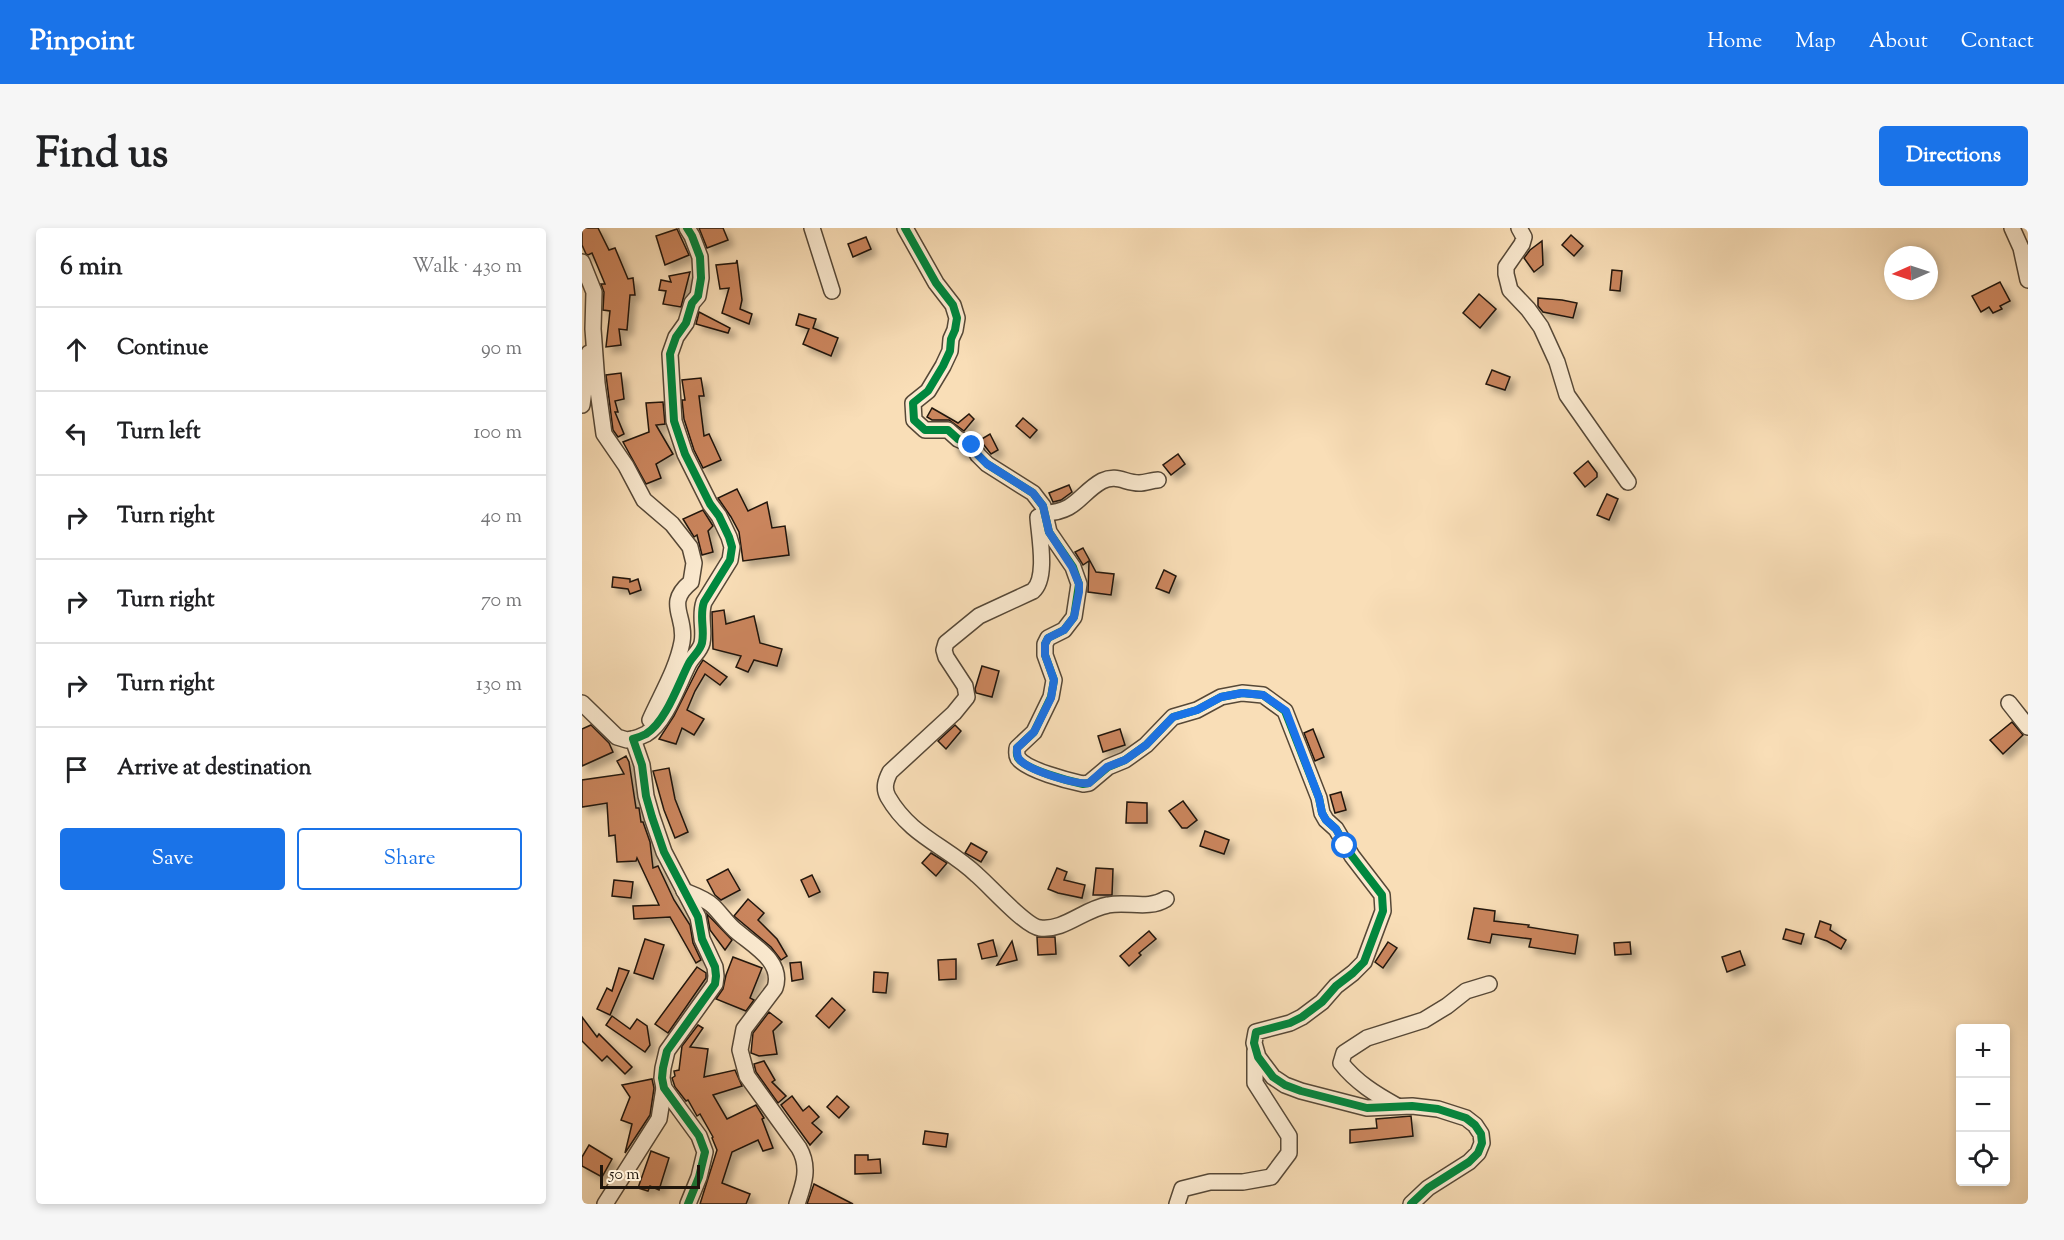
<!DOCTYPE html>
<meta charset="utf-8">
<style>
:root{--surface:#fff;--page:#f6f6f6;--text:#202124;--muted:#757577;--line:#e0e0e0;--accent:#1a73e8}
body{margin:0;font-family:"Sorts Mill Goudy",serif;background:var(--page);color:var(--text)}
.controls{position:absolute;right:18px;bottom:18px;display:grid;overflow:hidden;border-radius:6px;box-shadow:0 3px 9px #0003}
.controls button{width:54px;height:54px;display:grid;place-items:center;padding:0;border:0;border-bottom:2px solid var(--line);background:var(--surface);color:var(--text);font:30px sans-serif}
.compass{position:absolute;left:1302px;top:18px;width:54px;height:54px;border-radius:50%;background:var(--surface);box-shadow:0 3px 9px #0003;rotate:267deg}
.scale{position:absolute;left:18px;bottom:15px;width:100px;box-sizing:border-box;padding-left:6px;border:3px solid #20160c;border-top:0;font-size:16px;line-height:21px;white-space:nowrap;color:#20160c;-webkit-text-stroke:4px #fbead0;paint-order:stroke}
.stop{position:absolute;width:18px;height:18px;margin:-14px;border:4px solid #1a73e8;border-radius:50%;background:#fff}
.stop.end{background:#1a73e8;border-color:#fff;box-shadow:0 2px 6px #0008}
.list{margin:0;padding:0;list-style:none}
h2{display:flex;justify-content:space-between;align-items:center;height:78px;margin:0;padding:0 24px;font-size:26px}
h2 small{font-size:20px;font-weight:400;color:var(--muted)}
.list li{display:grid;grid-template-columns:39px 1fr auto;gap:18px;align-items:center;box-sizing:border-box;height:84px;padding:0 24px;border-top:2px solid var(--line)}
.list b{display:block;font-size:22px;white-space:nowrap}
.list em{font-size:20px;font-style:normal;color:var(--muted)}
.actions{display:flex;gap:12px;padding:18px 24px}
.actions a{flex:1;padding:14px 0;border:2px solid var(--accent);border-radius:6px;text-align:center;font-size:21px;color:var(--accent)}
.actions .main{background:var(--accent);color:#fff}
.icon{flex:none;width:33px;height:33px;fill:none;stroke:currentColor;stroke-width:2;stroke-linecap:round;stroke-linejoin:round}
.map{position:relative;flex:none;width:1446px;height:976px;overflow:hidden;border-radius:6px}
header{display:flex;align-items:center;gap:36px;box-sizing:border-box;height:84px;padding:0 30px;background:var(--accent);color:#fff}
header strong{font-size:28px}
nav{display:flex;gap:33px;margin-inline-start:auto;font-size:21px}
.intro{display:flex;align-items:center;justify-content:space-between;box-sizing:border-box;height:144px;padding:0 36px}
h1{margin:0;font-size:42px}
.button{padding:15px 27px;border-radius:6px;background:var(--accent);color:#fff;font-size:21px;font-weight:700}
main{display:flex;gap:36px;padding:0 36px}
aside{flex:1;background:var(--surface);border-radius:6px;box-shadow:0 3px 9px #0003}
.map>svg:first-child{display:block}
</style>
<header>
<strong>Pinpoint</strong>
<nav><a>Home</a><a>Map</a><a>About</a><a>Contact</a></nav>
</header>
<div class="intro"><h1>Find us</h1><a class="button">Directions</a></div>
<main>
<aside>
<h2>6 min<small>Walk · 430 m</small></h2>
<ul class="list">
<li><svg class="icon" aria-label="ahead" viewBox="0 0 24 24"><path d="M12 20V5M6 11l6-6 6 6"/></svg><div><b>Continue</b></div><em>90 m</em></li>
<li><svg class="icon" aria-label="left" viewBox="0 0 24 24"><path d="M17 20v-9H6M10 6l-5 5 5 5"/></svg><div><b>Turn left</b></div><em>100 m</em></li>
<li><svg class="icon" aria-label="right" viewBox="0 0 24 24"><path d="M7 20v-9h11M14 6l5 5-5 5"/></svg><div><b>Turn right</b></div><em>40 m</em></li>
<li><svg class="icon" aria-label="right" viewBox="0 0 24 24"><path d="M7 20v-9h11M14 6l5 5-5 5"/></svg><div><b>Turn right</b></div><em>70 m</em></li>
<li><svg class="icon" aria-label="right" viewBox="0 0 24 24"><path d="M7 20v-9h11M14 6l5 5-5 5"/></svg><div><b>Turn right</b></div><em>130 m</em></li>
<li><svg class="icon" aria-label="arrive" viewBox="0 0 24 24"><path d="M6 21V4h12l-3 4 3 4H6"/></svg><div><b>Arrive at destination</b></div></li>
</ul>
<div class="actions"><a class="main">Save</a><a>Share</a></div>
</aside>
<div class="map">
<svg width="1446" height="976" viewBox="0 0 1446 976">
<defs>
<filter id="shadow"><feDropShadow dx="5.5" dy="5.5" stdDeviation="3" flood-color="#0004"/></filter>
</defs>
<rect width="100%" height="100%" fill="#f9deb7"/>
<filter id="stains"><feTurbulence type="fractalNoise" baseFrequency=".00333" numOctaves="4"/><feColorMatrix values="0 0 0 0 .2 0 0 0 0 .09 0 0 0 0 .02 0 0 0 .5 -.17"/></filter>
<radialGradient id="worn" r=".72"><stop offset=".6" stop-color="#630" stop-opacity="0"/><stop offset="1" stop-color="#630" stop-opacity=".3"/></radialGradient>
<!-- building -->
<g fill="#ca855d" stroke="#20160c" stroke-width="1.5" filter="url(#shadow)">
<path d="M0 0H16L27 22 33 20 46 51 51 50 53 67H48L45 102 37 101 39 117 24 119 28 83 21 82 22 64 19 56H23L10 25 6 27 4 26 0 17Z"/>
<path d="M117 0H141L146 12 125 20Z"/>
<path d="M95 1 107 27 83 37 74 8Z"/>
<path d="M989 7 1001 18 992 28 980 17Z"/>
<path d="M284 9 289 21 271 29 266 16Z"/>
<path d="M960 13 961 37 952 44 942 30 948 22Z"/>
<path d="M155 32 160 72 158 81 170 86 167 96 140 85 147 60 138 61 134 37 154 35Z"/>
<path d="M1030 42 1040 43 1038 63 1028 62Z"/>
<path d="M108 44 99 79 81 76 84 63 77 62 79 52 89 54 87 48Z"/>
<path d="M1418 54 1428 73 1418 78 1420 81 1411 85 1407 79 1399 84 1390 68Z"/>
<path d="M897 66 914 81 898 100 881 85Z"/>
<path d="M956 70 980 72 995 75 991 90 961 84 956 78Z"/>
<path d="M117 84 148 100 146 105 114 96Z"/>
<path d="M217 86 234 91 231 100 256 110 249 128 221 116 227 101 214 97Z"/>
<path d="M910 142 928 149 923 162 904 156Z"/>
<path d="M39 145 42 171 33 173 36 184H33L42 206 36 209 31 202 24 147Z"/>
<path d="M119 150 122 168H117L122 208 127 206 139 232 121 240 112 222 102 191 100 172H103L100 152Z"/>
<path d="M81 174 83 196 74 197 91 226 74 236 79 250 64 256 41 214 67 204 64 175Z"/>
<path d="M350 180 376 195 387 186 392 191 382 203 367 192H350L345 189Z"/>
<path d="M441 190 455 202 448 210 434 198Z"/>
<path d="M408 206 416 222 409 226 398 212Z"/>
<path d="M596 226 603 236 589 247 581 237Z"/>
<path d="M1006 233 1015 245V249L1003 259 992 245Z"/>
<path d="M487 257 490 264 479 272 471 274 467 265Z"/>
<path d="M155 261 166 283 185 274 190 300 203 298 207 327 161 333 157 304 149 289 136 270Z"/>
<path d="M1025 266 1036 271 1027 292 1015 287Z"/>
<path d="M121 282 131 298 126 303 131 324 120 327 115 307 112 309 101 291Z"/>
<path d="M501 320 514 344 532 346 529 367 506 364 507 333 501 337 493 324Z"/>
<path d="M582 342 594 348 587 365 574 360Z"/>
<path d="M31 349 48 351V354L56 351 59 362 48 366 46 361 30 359Z"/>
<path d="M142 382 144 396 172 388 178 415 200 421 195 438 172 432 166 444 154 439 159 428 131 421 130 384Z"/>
<path d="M121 432 145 449 138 457 123 446 113 463 105 482 122 491 112 507 100 500 94 516 77 511 92 488 116 440Z"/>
<path d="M400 438 417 443 410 469 394 465 393 461Z"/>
<path d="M1430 494 1441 507 1421 526 1408 512Z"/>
<path d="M9 497 27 515 31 524 0 538V501Z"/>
<path d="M373 497 379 503 364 521 356 513Z"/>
<path d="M538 501 543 517 521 524 516 508Z"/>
<path d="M731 501 742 529 733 533 722 505Z"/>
<path d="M44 528 47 534 54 580H57L59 594H61L68 614 71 640 76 638 92 672 108 697 111 715 119 732 114 735 88 689 52 691 51 678 77 677 55 630 54 633 35 634 33 607 27 608 25 575 0 579V552L42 546 35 533Z"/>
<path d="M87 540 93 571 106 604 93 610 82 582 71 543Z"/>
<path d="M759 564 764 582 753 585 748 567Z"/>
<path d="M601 573 615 592 605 600H600L587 583Z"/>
<path d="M545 574 565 575V595H544Z"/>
<path d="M623 603 647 612 642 626 618 618Z"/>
<path d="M389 615 405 624 399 634 383 625Z"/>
<path d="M349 625 365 635 354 648 340 635Z"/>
<path d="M475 640 485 644 482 652 503 657 500 670 476 665 466 661Z"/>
<path d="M514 640 531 641 530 667H511Z"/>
<path d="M146 641 158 662 139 672 133 667 125 652Z"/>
<path d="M230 647 238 664 227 669 219 652Z"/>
<path d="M32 652 51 654 49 670 30 668Z"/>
<path d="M166 671 182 685 176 692 195 711 205 728 199 732 189 719 152 688Z"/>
<path d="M892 680 913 683 912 693 947 697 946 699 996 707 993 726 947 719 949 711 910 706 908 715 886 711Z"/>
<path d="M125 686 150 712 143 722 128 702Z"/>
<path d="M1238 693 1249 697 1248 702 1264 712 1259 721 1245 713 1233 709Z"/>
<path d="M1204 701 1222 706 1219 716 1201 711Z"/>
<path d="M567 703 574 711 557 725 559 727 547 738 538 728Z"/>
<path d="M455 709H473L474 726 456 727Z"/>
<path d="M63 711 82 717 71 751 52 745Z"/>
<path d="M411 712 415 728 400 731 396 716Z"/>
<path d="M430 713 435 732 415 737Z"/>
<path d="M806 714 815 720 801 740 793 734Z"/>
<path d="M1048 714 1049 726 1033 727 1032 715Z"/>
<path d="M1158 723 1163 737 1145 744 1140 729Z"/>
<path d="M151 729 180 740 168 770 172 772 164 783 134 771 141 761 144 747Z"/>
<path d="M374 731V751L357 752 356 732Z"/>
<path d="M219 734 221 751 210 753 208 735Z"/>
<path d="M115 739 124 745V750L86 805 73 796Z"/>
<path d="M37 740 47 743 28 787 15 781 25 760 30 763Z"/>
<path d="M292 744 306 745 304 765 291 764Z"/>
<path d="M250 770 263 782 247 800 234 788Z"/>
<path d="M187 784 200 794 191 803 195 826 177 828 169 825 171 805Z"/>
<path d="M30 788 48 801 55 791 65 798 68 817 63 824 24 797Z"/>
<path d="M0 789 15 809 17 806 50 839 43 846 25 828 20 833 0 813Z"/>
<path d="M116 797 121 800 108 819 126 821 122 849 153 842 160 858 131 867 145 891 174 877 182 890 180 891 191 920 181 923 176 912 150 924 140 955 168 966 164 976H118L135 922 130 910 131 909 118 886 115 888 106 872 104 873 93 859 90 850 93 848 92 843 97 842 100 818Z"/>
<path d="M182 833 193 852 190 854 204 868 196 875 174 844 172 836Z"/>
<path d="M70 851 72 860 68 887 43 925 50 896 39 892 48 869 40 857Z"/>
<path d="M210 868 221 883 227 878 237 889 230 895 240 904 228 917 199 877Z"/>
<path d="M255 868 267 879 257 890 245 879Z"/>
<path d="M829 888 831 908 768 915V902L795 900 794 891Z"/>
<path d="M343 903 366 906 364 919 341 916Z"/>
<path d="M7 917 30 931 20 949 0 938V929Z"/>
<path d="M69 923 87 930 77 962 68 958 66 963 56 960Z"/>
<path d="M273 927H286V932L298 931 299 945 273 946Z"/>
<path d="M232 956 271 976H225Z"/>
</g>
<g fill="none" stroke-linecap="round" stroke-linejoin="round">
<defs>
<g id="minor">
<path d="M105 0 110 8 118 29 119 50 116 68 110 75 104 95 94 109 88 126 92 193 103 226 128 276 137 288 147 309 150 319 148 332 122 374C117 388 123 401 120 415 118 423 111 428 107 435 97 454 84 494 64 506 60 508 55 510 51 511L60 537 64 568 70 589 82 624 116 689 120 711 133 739 134 748 133 756 85 823 81 840 80 850 82 860 117 908 123 924 117 949 106 976"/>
<path d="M230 0 250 63"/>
<path d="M323 0 354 55 371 77 375 90 373 102 369 111 368 123 361 138 346 163 331 175 332 192 343 202H366L376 211 390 217 396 227 405 236 451 265 461 278 467 304 491 339 497 356 492 389 482 402 466 410 463 416V427L472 452 469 469 452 504 435 520C435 525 434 526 436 530 444 542 487 553 501 556L507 555 526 539 543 532 564 517 591 489 615 482 639 469 660 465 681 467 703 483 737 570 740 585 744 592 754 601 770 628 800 667 801 683 782 734 771 745 754 758 740 774 720 789 708 795 674 804 672 815 676 829 691 849 703 857 719 863 785 880 830 878 856 881 884 890 893 897 899 906 900 915 896 925 887 934 846 960 829 976"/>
<path d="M937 0 942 9 940 16 924 39V46L928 62 946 81 959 99 975 134 985 167 1046 254"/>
<path d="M1430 0 1439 20 1446 52"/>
<path d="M0 34 12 64 11 101 15 155 22 206 44 238 62 272 90 296 108 319 112 335 109 354C82 376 105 388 100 414 95 441 79 467 68 492"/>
<path d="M0 177 7 125"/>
<path d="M463 285C495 284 498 265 520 253 535 246 543 255 557 255 564 255 570 252 576 252"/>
<path d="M456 289C457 307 466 350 451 363L397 388 364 415 362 422 364 429 383 458 385 469 372 485 308 544C304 552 301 560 306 569 329 609 365 618 395 647 408 658 443 698 458 700 482 703 502 681 526 677 546 673 566 682 584 671"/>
<path d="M0 475 35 509 45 512 51 511"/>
<path d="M1427 475 1446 499"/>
<path d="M102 663C112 667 122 670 131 678 139 686 145 695 153 702 170 717 202 733 193 760L162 801 158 822 165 848 217 920C228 939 222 956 215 976"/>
<path d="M815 878C793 866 774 854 759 835L762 825 785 810 842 792 865 778 884 763 907 756"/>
<path d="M23 976 77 891 82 860"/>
<path d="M595 976 600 961 628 954H661L689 949 707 925V908L673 855V823"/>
</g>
</defs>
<!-- minor casing -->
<use href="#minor" stroke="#564837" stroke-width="18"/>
<!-- minor -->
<use href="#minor" stroke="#fbead0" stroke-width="15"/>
<defs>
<g id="cycleway">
<path d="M105 0 110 8 118 29 119 50 116 68 110 75 104 95 94 109 88 126 92 193 103 226 128 276 137 288 147 309 150 319 148 332 122 374C117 388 123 401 120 415 118 423 111 428 107 435 97 454 84 494 64 506 60 508 55 510 51 511L60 537 64 568 70 589 82 624 116 689 120 711 133 739 134 748 133 756 85 823 81 840 80 850 82 860 117 908 123 924 117 949 106 976"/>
<path d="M323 0 354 55 371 77 375 90 373 102 369 111 368 123 361 138 346 163 331 175 332 192 343 202H366L376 211 390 217 396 227 405 236 451 265 461 278 467 304 491 339 497 356 492 389 482 402 466 410 463 416V427L472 452 469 469 452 504 435 520C435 525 434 526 436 530 444 542 487 553 501 556L507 555 526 539 543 532 564 517 591 489 615 482 639 469 660 465 681 467 703 483 737 570 740 585 744 592 754 601 770 628 800 667 801 683 782 734 771 745 754 758 740 774 720 789 708 795 674 804 672 815 676 829 691 849 703 857 719 863 785 880 830 878 856 881 884 890 893 897 899 906 900 915 896 925 887 934 846 960 829 976"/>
</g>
</defs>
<!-- cycleway casing -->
<use href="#cycleway" stroke="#fbead0" stroke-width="11"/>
<!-- cycleway -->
<use href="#cycleway" stroke="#00873e" stroke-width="8"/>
</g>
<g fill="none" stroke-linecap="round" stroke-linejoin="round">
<!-- route -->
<path stroke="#1a73e8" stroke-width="8" d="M390 217 396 227 405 236 451 265 461 278 467 304 490 339 497 356V364L492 389 482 402 466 410 463 416V427L472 452 469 470 452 504 435 520C435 526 435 530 439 533 449 543 494 557 507 555L525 539 543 532 564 517 591 489 615 482 639 469 660 465 681 467 704 483 737 570 740 585 744 592 754 601 763 618"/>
</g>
<rect width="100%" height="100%" filter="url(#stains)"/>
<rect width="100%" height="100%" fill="url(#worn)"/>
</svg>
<div class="controls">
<button>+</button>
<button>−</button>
<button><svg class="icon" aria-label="locate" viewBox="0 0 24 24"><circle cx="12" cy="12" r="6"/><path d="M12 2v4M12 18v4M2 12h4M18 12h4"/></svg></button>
</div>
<svg class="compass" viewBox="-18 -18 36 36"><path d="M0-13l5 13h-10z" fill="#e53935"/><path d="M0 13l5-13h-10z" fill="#757577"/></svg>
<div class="scale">50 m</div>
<div class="stop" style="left:763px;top:618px"></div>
<div class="stop end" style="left:390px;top:217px"></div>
</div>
</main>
